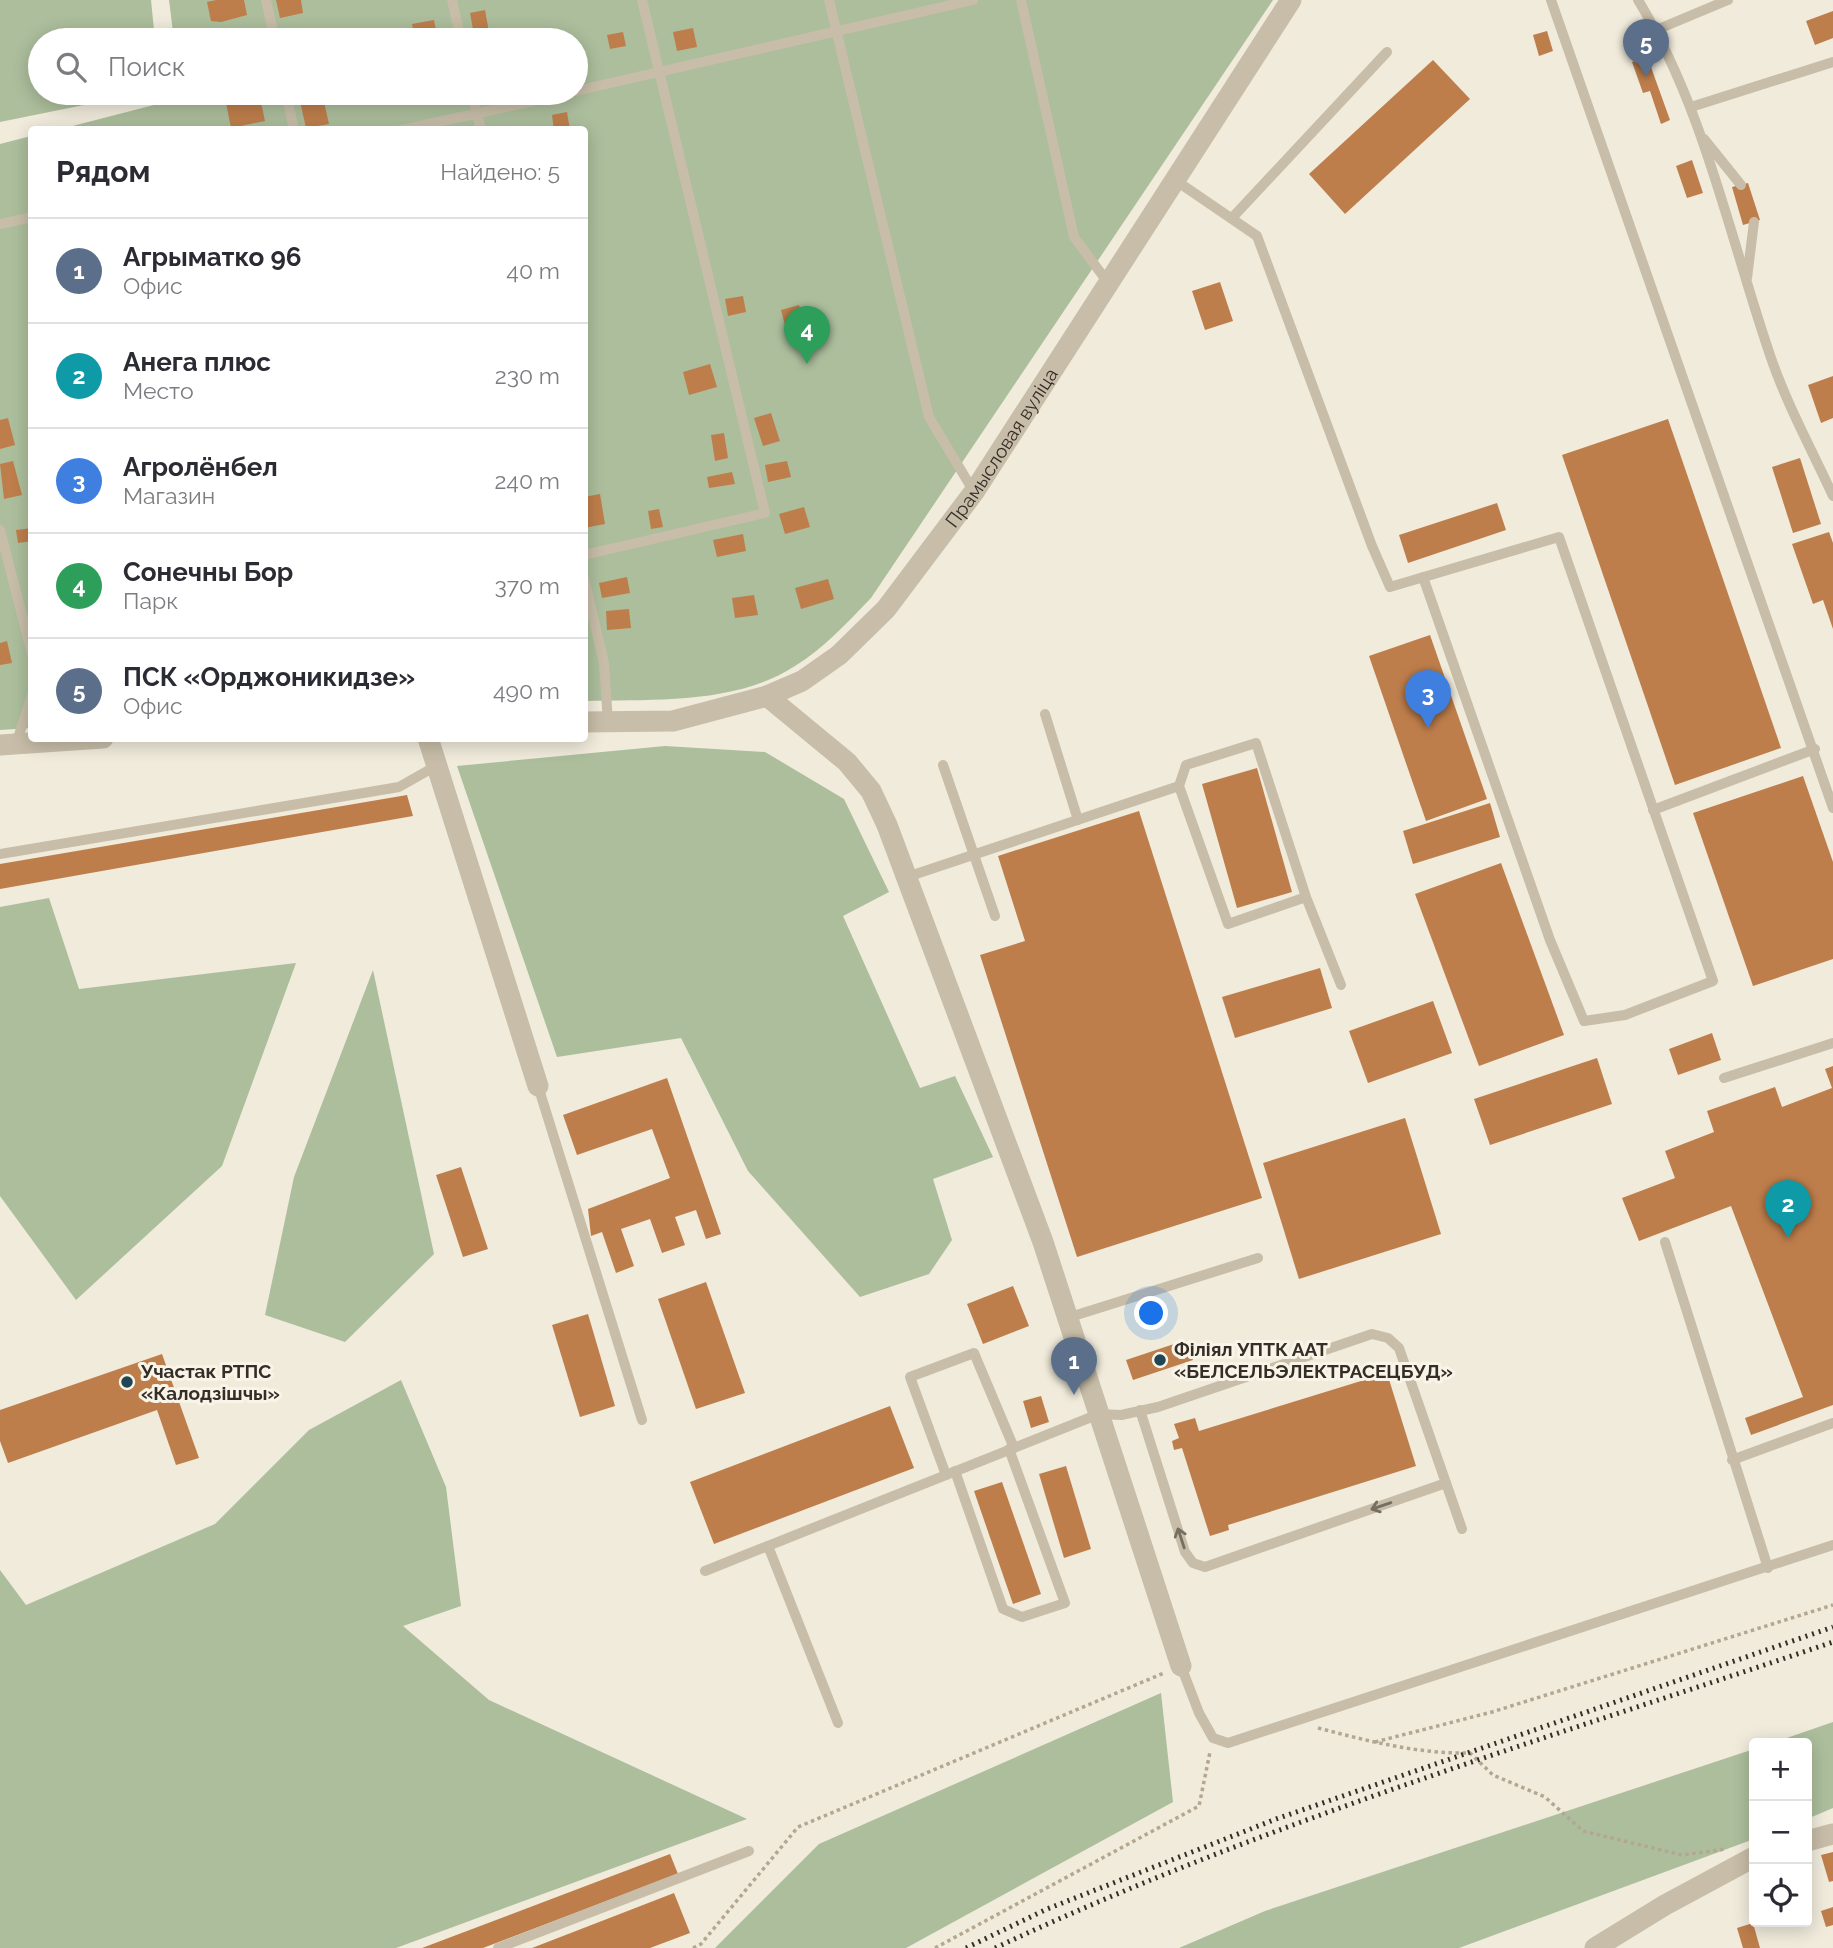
<!DOCTYPE html>
<html lang="ru">
<meta charset="utf-8">
<style>
:root{--surface:#fff;--page:#f7f7f7;--text:#2b2b33;--muted:#7c7c81;--line:#e1e1e2;--accent:#204654}
body{margin:0;font-family:Raleway,sans-serif;background:var(--page);color:var(--text)}
.controls{position:absolute;right:21px;bottom:21px;display:grid;overflow:hidden;border-radius:7px;box-shadow:0 4px 18px #0003}
.controls button{width:63px;height:63px;display:grid;place-items:center;padding:0;border:0;border-bottom:2px solid var(--line);background:var(--surface);color:var(--text);font:35px sans-serif}
.you{position:absolute;left:1152px;top:1314px;width:24px;height:24px;margin:-18px;border:5px solid #fff;border-radius:50%;background:#1a73e8;box-shadow:0 0 0 10px #1a73e833}
.badge{display:grid;place-items:center;width:46px;height:46px;border-radius:50%;background:var(--accent);color:#fff;font-size:23px;font-weight:700}
.pin{position:absolute;translate:-50% -58px;filter:drop-shadow(0 2px 4px #0008)}
.pin::after{content:'';position:absolute;top:37px;width:24px;height:21px;background:inherit;clip-path:polygon(0 0,100% 0,50% 100%)}
.list{margin:0;padding:0;list-style:none}
h2{display:flex;justify-content:space-between;align-items:center;height:91px;margin:0;padding:0 28px;font-size:30px}
h2 small{font-size:23px;font-weight:400;color:var(--muted)}
.list li{display:grid;grid-template-columns:46px 1fr auto;gap:21px;align-items:center;box-sizing:border-box;height:105px;padding:0 28px;border-top:2px solid var(--line)}
.list b{display:block;font-size:26px;white-space:nowrap}
.list p{margin:0;font-size:23px;white-space:nowrap;color:var(--muted)}
.list em{font-size:23px;font-style:normal;color:var(--muted)}
.icon{flex:none;width:38px;height:38px;fill:none;stroke:currentColor;stroke-width:2;stroke-linecap:round;stroke-linejoin:round}
.map{position:relative;flex:none;width:1833px;height:1948px;overflow:hidden}
.search{position:absolute;background:var(--surface);box-shadow:0 4px 18px #0003;left:28px;top:28px;width:560px;height:77px;display:flex;align-items:center;gap:18px;box-sizing:border-box;padding:0 24px;border-radius:38px;color:var(--muted);font-size:26px}
.panel{position:absolute;background:var(--surface);box-shadow:0 4px 18px #0003;left:28px;top:126px;width:560px;height:616px;border-radius:7px}
.map>svg:first-child{display:block}
</style>
<div class="map">
<svg width="1833" height="1948" viewBox="0 0 1833 1948">
<rect width="100%" height="100%" fill="#f0ebdb"/>
<!-- green -->
<g fill="#acbe9c">
<path d="M0 0H151L155 40H40V93H143L0 122Z"/>
<path d="M169 0H1273L871 598C848 622 824 648 795 666 735 705 653 699 585 701L584 130H57L181 98V93H576V40H174Z"/>
<path d="M31 136V728L0 730V144Z"/>
<path d="M665 746 765 752 844 799 889 892 843 916 920 1088 955 1076 993 1157 933 1179 952 1240 929 1274 860 1297 748 1171 681 1038 557 1057 457 766Z"/>
<path d="M49 898 79 989 296 963 222 1166 76 1300 0 1196V907Z"/>
<path d="M373 970 434 1254 345 1342 265 1315 294 1177Z"/>
<path d="M401 1380 446 1487 461 1606 403 1626 489 1700 747 1819 396 1948H0V1570L26 1605 215 1524 309 1430Z"/>
<path d="M1161 1693 1173 1802 906 1948H715L819 1844Z"/>
<path d="M1833 1722V1808L1807 1819V1743H1772Z"/>
<path d="M1754 1749V1839L1459 1948H1179L1265 1911Z"/>
</g>
<!-- building -->
<g fill="#be7e4b">
<path d="M216 0H244L247 15 221 22 211 21 207 2Z"/>
<path d="M276 0H301L303 13 280 18Z"/>
<path d="M485 10 489 32 474 35 470 13Z"/>
<path d="M1833 11V38L1815 45 1806 21Z"/>
<path d="M434 20 437 36 415 40 412 24Z"/>
<path d="M693 28 697 47 677 51 673 32Z"/>
<path d="M1547 31 1553 51 1539 56 1533 35Z"/>
<path d="M623 32 626 46 610 49 607 35Z"/>
<path d="M1648 43 1653 54 1647 56 1670 120 1661 124 1650 91 1643 93 1632 62 1641 59 1637 47Z"/>
<path d="M1433 60 1470 99 1345 214 1309 174Z"/>
<path d="M192 93H214L215 96 194 102Z"/>
<path d="M224 93H259L265 121 231 128Z"/>
<path d="M322 93 329 124 306 128 299 97Z"/>
<path d="M567 112 570 130H554L552 115Z"/>
<path d="M1692 160 1703 193 1687 198 1676 166Z"/>
<path d="M1748 183 1760 220 1743 225 1732 187Z"/>
<path d="M1220 282 1233 321 1205 330 1192 291Z"/>
<path d="M743 296 746 312 728 316 725 299Z"/>
<path d="M799 305 803 320 785 325 781 310Z"/>
<path d="M710 364 717 387 689 395 683 372Z"/>
<path d="M1833 376V418L1821 423 1808 385Z"/>
<path d="M771 413 780 441 763 446 754 418Z"/>
<path d="M8 418 15 445 0 449V420Z"/>
<path d="M1668 419 1781 748 1675 785 1562 455Z"/>
<path d="M724 433 728 458 715 461 711 435Z"/>
<path d="M1800 458 1821 524 1793 533 1772 467Z"/>
<path d="M13 461 22 495 4 499 0 464Z"/>
<path d="M787 461 791 477 768 482 765 465Z"/>
<path d="M732 472 735 484 709 488 707 477Z"/>
<path d="M600 494 605 524 584 528V497Z"/>
<path d="M1497 503 1506 530 1408 563 1399 535Z"/>
<path d="M804 507 810 527 785 534 779 514Z"/>
<path d="M659 509 663 527 651 529 648 511Z"/>
<path d="M32 528V541L18 543 16 530Z"/>
<path d="M1829 532 1833 543V629L1823 600 1813 604 1792 544Z"/>
<path d="M743 534 746 551 717 557 713 540Z"/>
<path d="M627 577 630 593 602 598 599 583Z"/>
<path d="M828 579 834 599 801 609 795 588Z"/>
<path d="M754 595 758 615 735 618 732 598Z"/>
<path d="M629 609 631 628 607 630 606 611Z"/>
<path d="M1430 635 1487 799 1426 821 1369 656Z"/>
<path d="M7 641 12 663 0 665V643Z"/>
<path d="M1257 768 1292 892 1237 908 1202 784Z"/>
<path d="M1803 776 1833 862V959L1753 986 1693 813Z"/>
<path d="M407 795 413 816 0 889V864Z"/>
<path d="M1490 803 1500 837 1413 864 1403 831Z"/>
<path d="M1139 811 1262 1198 1077 1257 980 955 1025 941 998 856Z"/>
<path d="M1501 863 1564 1035 1479 1066 1415 894Z"/>
<path d="M1320 968 1332 1008 1235 1038 1222 997Z"/>
<path d="M1433 1001 1452 1053 1368 1083 1349 1031Z"/>
<path d="M1712 1033 1721 1060 1678 1075 1669 1049Z"/>
<path d="M1597 1058 1612 1104 1490 1145 1474 1099Z"/>
<path d="M1833 1066V1405L1751 1435 1745 1418 1803 1397 1731 1206 1639 1241 1622 1198 1675 1178 1665 1151 1714 1132 1707 1111 1775 1087 1782 1107 1832 1088 1825 1069Z"/>
<path d="M667 1078 721 1234 706 1239 696 1210 675 1217 685 1245 662 1253 650 1219 621 1229 634 1266 616 1273 602 1232 591 1236 588 1209 670 1178 652 1129 577 1155 563 1115Z"/>
<path d="M1405 1118 1441 1234 1299 1279 1263 1163Z"/>
<path d="M461 1167 488 1249 463 1257 436 1175Z"/>
<path d="M706 1282 745 1393 696 1409 658 1299Z"/>
<path d="M1013 1286 1029 1326 983 1344 967 1304Z"/>
<path d="M588 1314 615 1406 580 1417 552 1325Z"/>
<path d="M1186 1340 1193 1360 1133 1380 1126 1360Z"/>
<path d="M162 1354 199 1458 176 1465 157 1410 8 1463 0 1441V1410Z"/>
<path d="M1387 1373 1416 1466 1228 1525 1229 1530 1210 1536 1182 1448 1174 1450 1172 1441 1179 1438 1174 1424 1195 1418 1199 1431Z"/>
<path d="M1041 1396 1049 1422 1031 1428 1023 1401Z"/>
<path d="M890 1406 914 1468 714 1544 690 1482Z"/>
<path d="M1066 1466 1091 1549 1064 1558 1039 1474Z"/>
<path d="M1002 1482 1041 1594 1013 1604 974 1491Z"/>
<path d="M1833 1852V1881L1829 1882 1821 1855Z"/>
<path d="M670 1854 678 1874 483 1948H422Z"/>
<path d="M674 1893 690 1933 650 1948H532Z"/>
<path d="M1833 1907V1925L1826 1927 1821 1911Z"/>
<path d="M1753 1923 1760 1948H1743L1737 1928Z"/>
</g>
<g fill="none" stroke-linecap="round" stroke-linejoin="round">
<!-- path -->
<g stroke="#b3a792" stroke-width="3.5" stroke-dasharray="3.5 3.5" stroke-linecap="butt">
<path d="M1318 1728C1368 1741 1418 1754 1470 1753L1493 1775 1545 1797 1583 1831 1682 1855 1726 1849"/>
<path d="M1375 1742 1492 1712 1833 1605"/>
<path d="M693 1948 701 1944 798 1827 1164 1673"/>
<path d="M935 1948 1199 1806 1210 1752"/>
</g>
<!-- lane -->
<g stroke="#c7bda8" stroke-width="10">
<path d="M266 0 275 40"/>
<path d="M452 0 461 40"/>
<path d="M829 0 929 417 974 492"/>
<path d="M1021 0 1074 237 1109 284"/>
<path d="M1551 0 1833 808"/>
<path d="M1638 0C1704 108 1729 235 1770 355 1786 403 1812 450 1833 496"/>
<path d="M1656 30 1728 0"/>
<path d="M576 91 973 0"/>
<path d="M286 93 294 130"/>
<path d="M472 93 481 130"/>
<path d="M1691 107 1833 62"/>
<path d="M402 130 569 93"/>
<path d="M1704 139 1741 185"/>
<path d="M1175 180 1257 236 1372 546 1390 587 1559 537 1713 981 1625 1015 1584 1021 1550 940 1423 577"/>
<path d="M1232 218 1387 52"/>
<path d="M0 224 32 217"/>
<path d="M1747 278 1754 222"/>
<path d="M0 530 32 654"/>
<path d="M584 555 765 513 642 0"/>
<path d="M584 578 604 663 608 722"/>
<path d="M1045 714 1078 820"/>
<path d="M16 744 32 695"/>
<path d="M943 765 995 916"/>
<path d="M1653 810 1815 749"/>
<path d="M0 854 399 787 436 766"/>
<path d="M907 877 1179 786"/>
<path d="M1306 897 1228 924 1179 786 1186 765 1256 743 1306 897 1341 985"/>
<path d="M1724 1078 1833 1043"/>
<path d="M538 1086 642 1420"/>
<path d="M1665 1242 1768 1568"/>
<path d="M1067 1318 1258 1258"/>
<path d="M1140 1410 1185 1552 1193 1563 1205 1567 1446 1483"/>
<path d="M1732 1460 1833 1423"/>
<path d="M955 1471 1003 1609 1022 1617 1065 1603 1009 1449"/>
<path d="M946 1475 910 1377 974 1353 1014 1448"/>
<path d="M768 1546 838 1723"/>
<path d="M705 1571 1099 1414 1121 1415 1158 1407 1372 1334 1388 1338 1399 1348 1462 1529"/>
<path d="M1181 1666 1199 1713 1213 1738 1228 1743 1833 1545"/>
<path d="M498 1948 749 1851"/>
</g>
<!-- street -->
<g stroke="#c7bda8" stroke-width="21">
<path d="M767 696 847 762 871 791 887 825 1043 1242 1181 1666"/>
<path id="s1" d="M584 722 673 721 767 696 802 681 839 655 886 609 974 492 1291 0"/>
<path d="M428 738 538 1086"/>
<path d="M0 745 103 738"/>
<path d="M1807 1841 1833 1834"/>
<path d="M1595 1948 1665 1905 1754 1857"/>
</g>
<!-- rail -->
<g stroke="#352e28" stroke-width="5" stroke-dasharray="2 5" stroke-linecap="butt">
<path d="M966 1948 1047 1909 1276 1819 1833 1627"/>
<path d="M995 1948C1264 1822 1552 1737 1833 1642"/>
</g>
</g>
<!-- one-way arrows -->
<defs><path id="oneway-shaft" d="M-6 0H5M1.5-3L5.5 0L1.5 3" fill="none" stroke-width="1.6" stroke-linecap="round" stroke-linejoin="round" transform="scale(1.75)"/></defs>
<g stroke="#776e62">
<use href="#oneway-shaft" transform="translate(1381 1506) rotate(161)"/>
<use href="#oneway-shaft" transform="translate(1181 1538) rotate(-108)"/>
</g>
<!-- markers -->
<g fill="#204654" stroke="#f8f4e7" stroke-width="2.5">
<circle cx="1160" cy="1360" r="7"/>
<circle cx="127" cy="1382" r="7"/>
</g>
<g text-anchor="middle" stroke-width="6" stroke-linejoin="round" paint-order="stroke">
<!-- street labels -->
<g font-size="19" fill="#352e28" stroke="#f8f4e7">
<text dy="7" stroke="none"><textPath href="#s1" startOffset="534">Прамысловая вуліца</textPath></text>
</g>
<!-- poi labels -->
<g font-size="19" font-weight="bold" fill="#352e28" stroke="#f8f4e7" text-anchor="start">
<text x="1174" y="1356">Філіял УПТК ААТ<tspan x="1174" dy="22">«БЕЛСЕЛЬЭЛЕКТРАСЕЦБУД»</tspan></text>
<text x="141" y="1378">Участак РТПС<tspan x="141" dy="22">«Калодзішчы»</tspan></text>
</g>
</g>
</svg>
<div class="controls">
<button>+</button>
<button>−</button>
<button><svg class="icon" aria-label="locate" viewBox="0 0 24 24"><circle cx="12" cy="12" r="6"/><path d="M12 2v4M12 18v4M2 12h4M18 12h4"/></svg></button>
</div>
<div class="you"></div>
<div class="pin badge" style="left:1074px;top:1395px;background:#5c6f8a">1</div>
<div class="pin badge" style="left:1788px;top:1238px;background:#0f9aa8">2</div>
<div class="pin badge" style="left:1428px;top:728px;background:#3f7fe0">3</div>
<div class="pin badge" style="left:807px;top:364px;background:#2e9e5b">4</div>
<div class="pin badge" style="left:1646px;top:77px;background:#5c6f8a">5</div>
<div class="search"><svg class="icon" aria-label="search" viewBox="0 0 24 24"><circle cx="10" cy="10" r="6"/><path d="M15 15l6 6"/></svg>Поиск</div>
<section class="panel">
<h2>Рядом<small>Найдено: 5</small></h2>
<ul class="list">
<li><span class="badge" style="background:#5c6f8a">1</span><div><b>Агрыматко 96</b><p>Офис</p></div><em>40 m</em></li>
<li><span class="badge" style="background:#0f9aa8">2</span><div><b>Анега плюс</b><p>Место</p></div><em>230 m</em></li>
<li><span class="badge" style="background:#3f7fe0">3</span><div><b>Агролёнбел</b><p>Магазин</p></div><em>240 m</em></li>
<li><span class="badge" style="background:#2e9e5b">4</span><div><b>Сонечны Бор</b><p>Парк</p></div><em>370 m</em></li>
<li><span class="badge" style="background:#5c6f8a">5</span><div><b>ПСК «Орджоникидзе»</b><p>Офис</p></div><em>490 m</em></li>
</ul>
</section>
</div>
